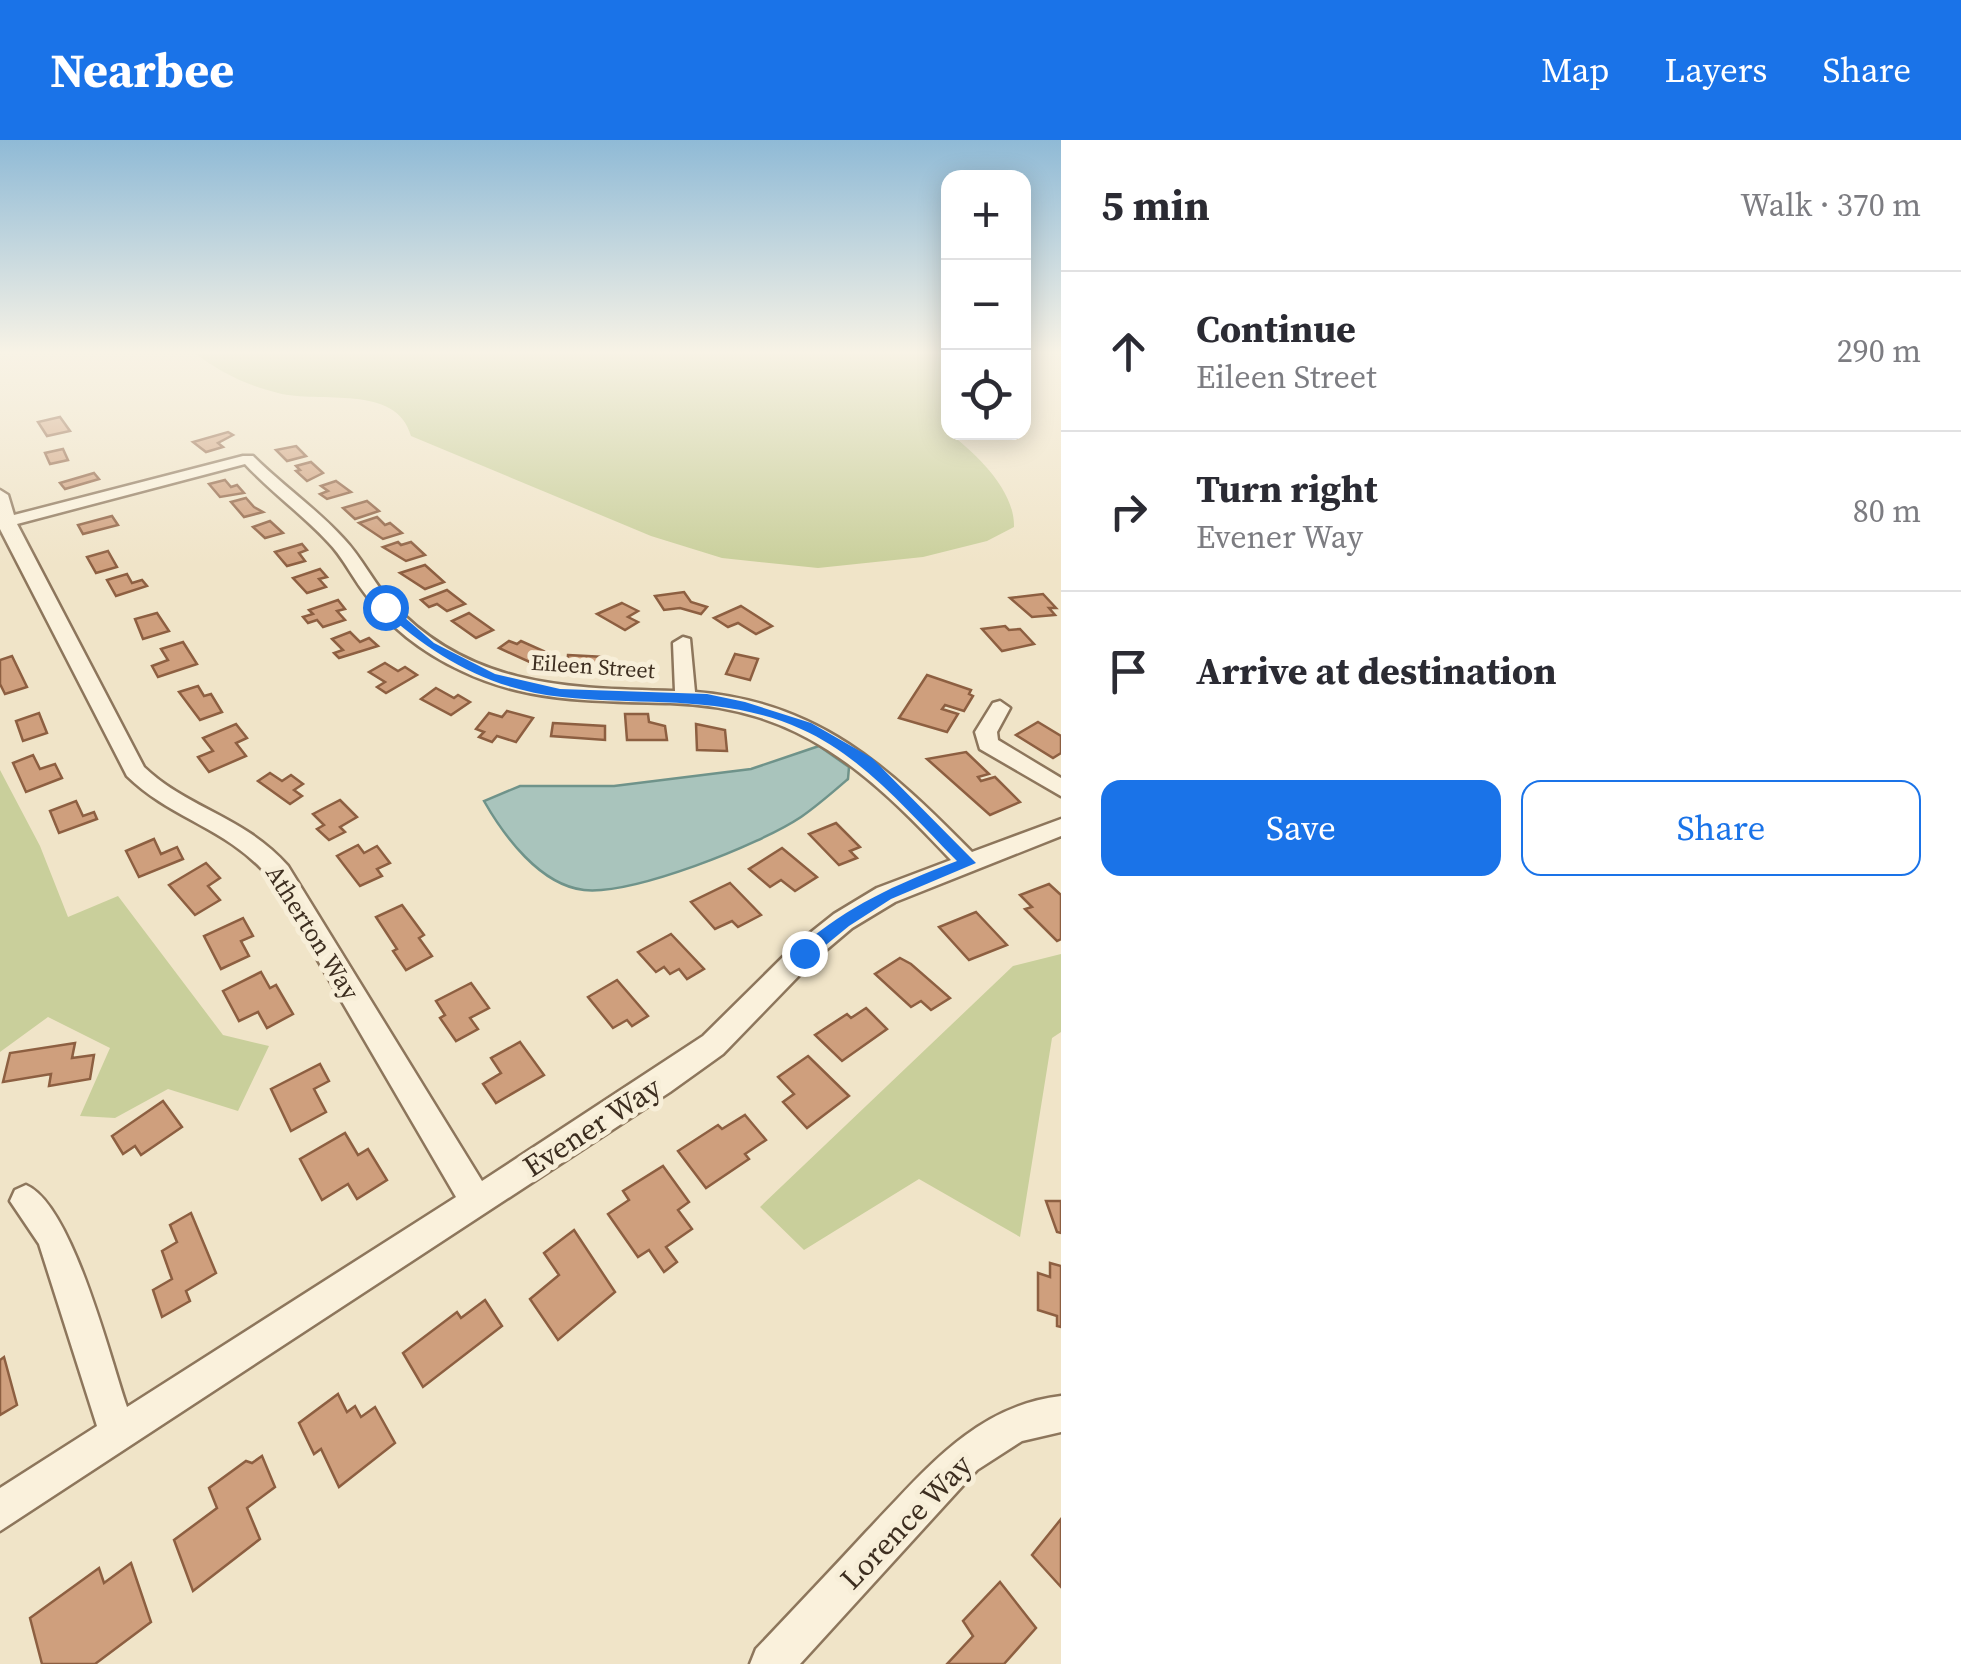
<!DOCTYPE html>
<meta charset="utf-8">
<style>
:root{--surface:#fff;--page:#f2f2f3;--text:#2b2b33;--muted:#7c7c81;--line:#e1e1e2;--accent:#1a73e8}
body{margin:0;font-family:"Source Serif 4",serif;background:var(--page);color:var(--text)}
.controls{position:absolute;right:30px;top:30px;display:grid;overflow:hidden;border-radius:20px;box-shadow:0 5px 25px #0003}
.controls button{width:90px;height:90px;display:grid;place-items:center;padding:0;border:0;border-bottom:2px solid var(--line);background:var(--surface);color:var(--text);font:50px sans-serif}
.stop{position:absolute;width:30px;height:30px;margin:-22px;border:8px solid #1a73e8;border-radius:50%;background:#fff}
.stop.end{background:#1a73e8;border-color:#fff;box-shadow:0 2px 10px #0008}
.list{margin:0;padding:0;list-style:none}
h2{display:flex;justify-content:space-between;align-items:center;height:130px;margin:0;padding:0 40px;font-size:42px}
h2 small{font-size:32px;font-weight:400;color:var(--muted)}
.list li{display:grid;grid-template-columns:65px 1fr auto;gap:30px;align-items:center;box-sizing:border-box;height:160px;padding:0 40px;border-top:2px solid var(--line)}
.list b{display:block;font-size:38px;white-space:nowrap}
.list p{margin:0;font-size:32px;white-space:nowrap;color:var(--muted)}
.list em{font-size:32px;font-style:normal;color:var(--muted)}
.actions{display:flex;gap:20px;padding:30px 40px}
.actions a{flex:1;padding:22px 0;border:2px solid var(--accent);border-radius:20px;text-align:center;font-size:35px;color:var(--accent)}
.actions .main{background:var(--accent);color:#fff}
.icon{flex:none;width:55px;height:55px;fill:none;stroke:currentColor;stroke-width:2;stroke-linecap:round;stroke-linejoin:round}
.map{position:relative;flex:none;width:1061px;height:1524px;overflow:hidden}
header{display:flex;align-items:center;gap:60px;box-sizing:border-box;height:140px;padding:0 50px;background:var(--accent);color:#fff}
header strong{font-size:48px}
nav{display:flex;gap:55px;margin-inline-start:auto;font-size:35px}
main{display:flex}
aside{flex:1;background:var(--surface)}
.map>svg:first-child{display:block}
</style>
<header>
<strong>Nearbee</strong>
<nav><a>Map</a><a>Layers</a><a>Share</a></nav>
</header>
<main>
<div class="map">
<svg width="1061" height="1524" viewBox="0 0 1061 1524">
<rect width="100%" height="100%" fill="#f0e4c8"/>
<!-- green -->
<g fill="#c9cf9b">
<path d="M193 212H948V292C974 312 1015 349 1014 387L987 401 923 417 818 428 722 418 651 396 411 296C397 243 319 264 278 253 245 245 220 232 193 212Z"/>
<path d="M0 630 40 706 68 777 118 756 223 895 269 906 238 971 168 949 115 978 80 976 110 908 48 877 0 912Z"/>
<path d="M1061 814V892L1052 898 1020 1097 919 1039 804 1110 760 1067 1013 826Z"/>
</g>
<!-- water -->
<path fill="#a9c4bc" stroke="#6f938a" stroke-width="2.5" d="M819 606 849 627 848 639C833 652 817 666 801 677 759 705 633 755 584 750 540 745 504 696 484 661L520 646H614L751 629Z"/>
<!-- building -->
<g fill="#cf9f7d" stroke="#8d5f41" stroke-width="2.5">
<path d="M60 277 70 291 47 296 38 282Z"/>
<path d="M228 292 233 295 218 303 223 307 206 312 193 302Z"/>
<path d="M296 306 306 316 287 321 276 310Z"/>
<path d="M63 309 68 320 50 324 45 313Z"/>
<path d="M311 322 323 333 307 341 296 331 300 330 296 326Z"/>
<path d="M94 333 99 339 65 349 60 343Z"/>
<path d="M225 340 231 347 237 345 244 353 220 357 209 344Z"/>
<path d="M336 341 351 352 327 359 320 354 328 351 321 346Z"/>
<path d="M246 358 254 367 263 372 244 377 231 362Z"/>
<path d="M367 361 379 371 355 379 343 368Z"/>
<path d="M112 376 118 385 83 394 78 385Z"/>
<path d="M377 377 385 385 390 383 402 393 383 399 359 383Z"/>
<path d="M270 381 283 393 265 398 253 387Z"/>
<path d="M398 402 401 405 411 402 425 415 406 421 383 407Z"/>
<path d="M302 404 307 410 299 413 305 421 287 426 275 412Z"/>
<path d="M108 411 117 427 96 433 87 417Z"/>
<path d="M425 425 444 442 425 449 400 433Z"/>
<path d="M320 429 327 437 319 439 326 447 307 453 293 438Z"/>
<path d="M127 434 132 443 142 440 147 446 116 456 107 440Z"/>
<path d="M447 450 465 464 447 471 437 464 429 467 421 460Z"/>
<path d="M684 452 691 462 707 467 701 474 680 468 664 470 655 456Z"/>
<path d="M1043 454 1056 468H1049L1055 475 1032 477 1010 458Z"/>
<path d="M338 460 345 469 337 471 345 480 323 487 317 480 308 483 303 477 313 474 309 470Z"/>
<path d="M622 463 638 471 628 477 638 482 625 490 597 474Z"/>
<path d="M741 466 772 486 756 494 738 483 728 487 714 478Z"/>
<path d="M157 473 169 491 143 499 135 479Z"/>
<path d="M469 473 493 490 476 498 452 481Z"/>
<path d="M1005 486 1009 490 1020 489 1034 504 1002 511 982 489Z"/>
<path d="M350 492 360 502 369 498 378 506 339 518 334 513 343 510 332 499Z"/>
<path d="M509 501 517 504 521 501 548 513 534 524 499 508Z"/>
<path d="M183 502 197 524 158 537 152 526 168 520 161 509Z"/>
<path d="M735 514 758 519 750 540 726 534Z"/>
<path d="M568 515 605 517 604 530 567 529Z"/>
<path d="M12 516 27 547 5 554 0 544V520Z"/>
<path d="M385 523 398 531 405 527 417 535 386 553 377 547 385 542 369 532Z"/>
<path d="M927 535 971 550 969 554 973 556 964 571 945 565 942 569 958 574 947 592 899 578Z"/>
<path d="M198 546 204 556 211 554 222 572 200 580 179 552Z"/>
<path d="M436 548 454 558 458 555 470 562 451 575 421 559Z"/>
<path d="M507 571 533 578 516 602 497 596 492 602 479 597 484 592 476 589 489 573 502 577Z"/>
<path d="M39 573 47 593 23 601 16 581Z"/>
<path d="M625 574H648L649 582 665 586 667 600H627Z"/>
<path d="M1038 582 1061 596V613L1053 618 1016 595Z"/>
<path d="M553 583 605 586V600L551 596Z"/>
<path d="M236 584 247 598 236 603 246 616 209 632 198 617 213 611 203 598Z"/>
<path d="M696 584 725 590 727 611 697 610Z"/>
<path d="M966 612 989 634 978 637 981 641 995 637 1020 662 990 675 927 619Z"/>
<path d="M33 615 40 629 55 624 62 638 26 652 13 623Z"/>
<path d="M270 633 282 641 291 635 303 644 294 650 302 656 290 664 258 641Z"/>
<path d="M340 660 357 677 340 687 345 692 329 700 317 689 324 685 313 674Z"/>
<path d="M76 661 83 676 94 672 97 679 59 693 50 671Z"/>
<path d="M836 683 860 707 850 711 857 718 839 725 809 694Z"/>
<path d="M154 699 161 714 177 707 183 719 139 737 126 711Z"/>
<path d="M358 705 364 713 377 706 390 723 377 729 382 736 360 746 337 716Z"/>
<path d="M782 708 817 737 795 751 781 740 770 747 749 729Z"/>
<path d="M206 723 220 738 208 746 220 760 195 775 169 745Z"/>
<path d="M730 743 761 775 738 787 732 781 715 789 691 762Z"/>
<path d="M1049 744 1061 755V799L1057 801 1025 769 1032 767 1020 755Z"/>
<path d="M402 765 424 795 419 798 432 816 406 830 393 811 397 809 376 777Z"/>
<path d="M976 772 1007 805 969 820 939 787Z"/>
<path d="M243 778 253 796 241 801 249 816 221 829 204 796Z"/>
<path d="M671 794 704 829 687 839 679 829 670 834 664 827 656 832 638 812Z"/>
<path d="M900 818 911 824 950 858 931 870 921 861 911 867 875 834Z"/>
<path d="M261 832 270 848 276 845 293 874 267 888 258 872 239 881 223 851Z"/>
<path d="M617 840 648 876 632 886 627 880 613 888 588 857Z"/>
<path d="M471 843 489 868 470 878 478 889 456 901 440 878 445 875 436 861Z"/>
<path d="M866 868 887 889 842 921 815 895 847 874 851 878Z"/>
<path d="M520 902 544 935 496 963 483 944 501 933 491 918Z"/>
<path d="M75 903 72 918 94 915 90 939 49 946 51 934 3 942 10 913Z"/>
<path d="M808 916 849 956 807 988 783 962 794 954 778 937Z"/>
<path d="M320 924 329 941 314 949 326 972 291 991 271 949Z"/>
<path d="M163 961 182 987 141 1015 135 1006 123 1014 112 996Z"/>
<path d="M745 975 766 1000 745 1014 749 1019 706 1048 678 1011 718 985 722 989Z"/>
<path d="M345 993 358 1015 368 1009 387 1040 357 1059 348 1044 322 1060 300 1019Z"/>
<path d="M663 1026 689 1062 678 1070 692 1089 666 1107 677 1122 664 1132 649 1110 638 1117 608 1074 629 1060 623 1051Z"/>
<path d="M1046 1061H1061V1093L1057 1092Z"/>
<path d="M191 1073 216 1133 186 1151 190 1161 162 1177 153 1150 172 1139 162 1111 177 1102 170 1085Z"/>
<path d="M574 1090 615 1152 558 1200 530 1159 559 1135 544 1113Z"/>
<path d="M1050 1123 1061 1126V1187L1057 1186V1176L1038 1170V1133L1050 1137Z"/>
<path d="M485 1160 502 1186 423 1247 403 1213 457 1172 461 1178Z"/>
<path d="M4 1217 17 1265 0 1275V1220Z"/>
<path d="M338 1254 347 1272 355 1266 361 1277 375 1267 395 1303 339 1347 321 1309 314 1314 299 1283Z"/>
<path d="M262 1316 275 1347 247 1368 260 1399 193 1451 174 1400 217 1368 209 1348 246 1321 252 1323Z"/>
<path d="M1061 1379V1447L1032 1415Z"/>
<path d="M131 1423 151 1482 95 1524H42L30 1478 99 1428 104 1443Z"/>
<path d="M1000 1442 1036 1488 1004 1524H947L973 1496 963 1481Z"/>
</g>
<g fill="none" stroke-linecap="round" stroke-linejoin="round">
<defs>
<g id="minor">
<path d="M243 316H253C282 345 317 369 344 399 362 418 373 442 390 461 469 548 567 548 675 551L673 503 683 497 690 499 695 552C819 562 888 627 972 712L1061 679V696L895 762 852 788 813 821 723 914 670 952 0 1391V1348L97 1286 39 1104 10 1061 15 1050 26 1045C72 1064 110 1218 127 1267L456 1057 270 738C227 687 172 680 127 636L0 389V350L8 355 14 375ZM245 324C271 352 302 374 328 402 342 416 351 435 363 451 388 486 423 513 462 531 528 563 598 561 670 563 799 567 867 631 951 720L877 748 834 774 795 805 703 896 482 1041 288 726C244 676 188 669 144 627L17 384Z"/>
<path d="M1000 561 1010 568 997 592 998 600 1061 638V656L980 609 975 592 993 563Z"/>
<path d="M1061 1256V1292L1022 1301 977 1330 800 1524H750L756 1509C793 1470 830 1431 866 1392 923 1333 974 1266 1061 1256Z"/>
</g>
</defs>
<!-- minor casing -->
<use href="#minor" stroke="#8d765c" stroke-width="5"/>
<!-- minor -->
<use href="#minor" fill="#faf1dc" fill-rule="evenodd"/>
</g>
<!-- sky -->
<linearGradient id="sky" x2="0" y2="1"><stop stop-color="#8fbad6"/><stop offset="0.5" stop-color="#f8f3e6"/><stop offset="1" stop-color="#f8f3e6" stop-opacity="0"/></linearGradient>
<rect width="1061" height="425" fill="url(#sky)"/>
<!-- route -->
<path fill="#1a73e8" d="M381 464H389L434 503 495 534 560 549 707 554 745 562 811 583 872 618 976 723 891 759 849 786 810 818H798V808C854 763 890 747 957 721 909 673 864 617 801 589 724 554 644 566 562 557 488 549 435 517 381 469Z"/>
<g text-anchor="middle" stroke-width="10" stroke-linejoin="round" paint-order="stroke">
<!-- far-street labels -->
<g font-size="22" fill="#3d2e20" stroke="#f7eed8">
<text transform="translate(593 526) rotate(4)" y="8">Eileen Street</text>
</g>
<!-- street labels -->
<g font-size="25" fill="#3d2e20" stroke="#f7eed8">
<text transform="translate(313 792) rotate(58)" y="9">Atherton Way</text>
</g>
<!-- near-street labels -->
<g font-size="30" fill="#3d2e20" stroke="#f7eed8">
<text transform="translate(592 987) rotate(-33)" y="10">Evener Way</text>
<text transform="translate(906 1382) rotate(-46)" y="10">Lorence Way</text>
</g>
</g>
</svg>
<div class="controls">
<button>+</button>
<button>−</button>
<button><svg class="icon" aria-label="locate" viewBox="0 0 24 24"><circle cx="12" cy="12" r="6"/><path d="M12 2v4M12 18v4M2 12h4M18 12h4"/></svg></button>
</div>
<div class="stop" style="left:385px;top:467px"></div>
<div class="stop end" style="left:804px;top:813px"></div>
</div>
<aside>
<h2>5 min<small>Walk · 370 m</small></h2>
<ul class="list">
<li><svg class="icon" aria-label="ahead" viewBox="0 0 24 24"><path d="M12 20V5M6 11l6-6 6 6"/></svg><div><b>Continue</b><p>Eileen Street</p></div><em>290 m</em></li>
<li><svg class="icon" aria-label="right" viewBox="0 0 24 24"><path d="M7 20v-9h11M14 6l5 5-5 5"/></svg><div><b>Turn right</b><p>Evener Way</p></div><em>80 m</em></li>
<li><svg class="icon" aria-label="arrive" viewBox="0 0 24 24"><path d="M6 21V4h12l-3 4 3 4H6"/></svg><div><b>Arrive at destination</b></div></li>
</ul>
<div class="actions"><a class="main">Save</a><a>Share</a></div>
</aside>
</main>
